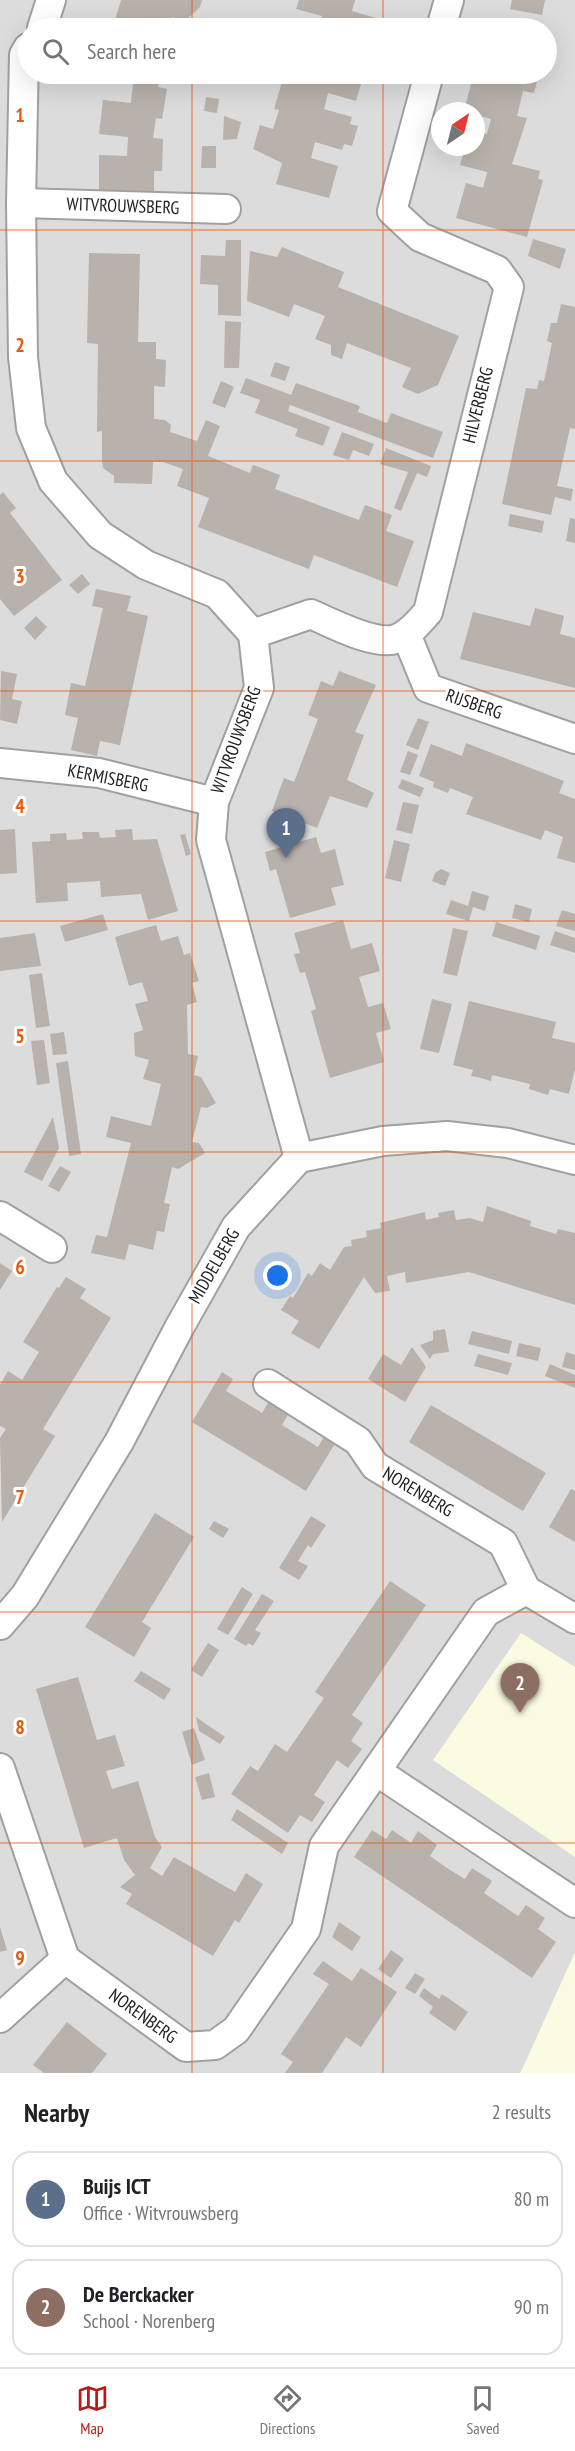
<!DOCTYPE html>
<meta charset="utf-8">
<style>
:root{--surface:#fff;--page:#f6f6f6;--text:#202124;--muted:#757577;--line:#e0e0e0;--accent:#b71a17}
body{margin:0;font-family:"PT Sans Narrow",sans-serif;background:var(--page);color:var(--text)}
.compass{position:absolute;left:431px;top:102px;width:54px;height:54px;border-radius:50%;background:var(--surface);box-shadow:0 6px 24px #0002;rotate:35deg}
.you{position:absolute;left:278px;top:1276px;width:21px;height:21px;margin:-15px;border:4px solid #fff;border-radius:50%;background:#1a73e8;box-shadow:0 0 0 9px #1a73e833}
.badge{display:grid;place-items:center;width:39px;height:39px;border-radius:50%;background:var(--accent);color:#fff;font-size:20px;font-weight:700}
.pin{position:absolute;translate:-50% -50px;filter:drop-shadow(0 2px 3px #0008)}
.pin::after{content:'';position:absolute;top:32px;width:21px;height:18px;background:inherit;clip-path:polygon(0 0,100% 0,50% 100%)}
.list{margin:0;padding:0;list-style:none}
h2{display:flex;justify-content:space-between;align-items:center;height:78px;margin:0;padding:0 24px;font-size:26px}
h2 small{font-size:20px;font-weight:400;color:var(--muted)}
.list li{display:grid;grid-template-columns:39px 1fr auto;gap:18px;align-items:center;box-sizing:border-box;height:96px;margin:0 12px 12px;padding:0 12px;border:2px solid var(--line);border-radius:18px}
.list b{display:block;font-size:22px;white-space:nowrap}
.list p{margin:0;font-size:20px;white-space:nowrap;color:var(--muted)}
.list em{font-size:20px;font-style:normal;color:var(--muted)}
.icon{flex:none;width:33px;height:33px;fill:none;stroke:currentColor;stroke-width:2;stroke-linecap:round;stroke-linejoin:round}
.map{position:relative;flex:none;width:575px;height:2073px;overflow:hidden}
.search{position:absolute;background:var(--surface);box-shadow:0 6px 24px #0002;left:18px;right:18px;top:18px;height:66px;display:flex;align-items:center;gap:15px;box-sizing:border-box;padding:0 21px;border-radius:33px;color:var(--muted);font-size:22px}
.sheet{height:294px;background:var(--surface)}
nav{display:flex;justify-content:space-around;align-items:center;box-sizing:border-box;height:84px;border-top:2px solid var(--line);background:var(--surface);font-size:16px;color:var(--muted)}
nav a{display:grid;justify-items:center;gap:3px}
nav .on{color:var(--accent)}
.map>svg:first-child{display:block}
</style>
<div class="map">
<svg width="575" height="2073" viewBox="0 0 575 2073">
<rect width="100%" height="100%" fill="#efece6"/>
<!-- residential -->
<path fill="#dddcdc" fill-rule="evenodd" d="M0 0H575V2073H0ZM28 28H546V74H28ZM440 111H476V147H440Z"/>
<!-- education -->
<g fill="#fbfbe2">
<path d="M521 1633 575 1667V1857L433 1760Z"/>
<path d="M575 1952V2073H520L525 2063Z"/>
</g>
<!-- building -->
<g fill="#b8b1ac">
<path d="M121 0H202L200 7 185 21 172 17 169 28H133L114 23Z"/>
<path d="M299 0H355L352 11 379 19 377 28H318L322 16 296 9Z"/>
<path d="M512 0H545L542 15 510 9Z"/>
<path d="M106 74H161L158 87 167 89 162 119 156 118 153 138 163 139 162 171H154V191L99 190V155L127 156 128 137 99 134 103 100 131 103 133 84 105 80Z"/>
<path d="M304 74H364L356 101 328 93 324 109 352 117 350 124 358 126 352 146 344 144 342 150 315 142 311 158 338 166 329 198 276 184 282 163 253 149 260 125 273 129 279 110 274 109 283 78 301 84Z"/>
<path d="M504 74H539L534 93 523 91 517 116 527 118 512 164 540 171 538 179 543 180 527 237 456 218 466 183 483 188 487 172 460 165 465 147H476V131L487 134 491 119 476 115V111H464L473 76 501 84Z"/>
<path d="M206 97 219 99 217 113 204 111Z"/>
<path d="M224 116 241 122 237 139 223 140Z"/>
<path d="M202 146H216V168H201Z"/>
<path d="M533 239 566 249 560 269 528 256Z"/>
<path d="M226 240H241V316L218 315V285L200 284 201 255 225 256Z"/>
<path d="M282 247 344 272 338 287 459 336 438 385 418 394 402 387 411 368 347 343 342 359 331 355V345L315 339 325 316 294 304 289 317 247 301 250 251 277 257Z"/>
<path d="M89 253 140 254 138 342H156V359L166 360 165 387 154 386V419L165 420 171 425 170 432 197 441 206 420 220 426 208 456 250 473 253 465 280 475 275 489 359 520 365 505 392 515 386 531 414 541 397 587 314 555 309 569 198 527 209 498 177 486 183 469 163 462H153L152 484 114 483V476L103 468 102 461V431L97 432 98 344 87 343Z"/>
<path d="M561 304 575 307V429L570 428 557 486 573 489 571 501 555 497 551 515 502 504 526 388 537 389 539 380 544 381 552 343 547 341 551 323H557Z"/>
<path d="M225 321 241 322 239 368H224Z"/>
<path d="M275 362 290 367 285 381 270 376Z"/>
<path d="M246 378 291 395 296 383 360 406 358 412 387 423 391 413 443 432 433 458 290 405 288 411 330 427 323 446 295 436 298 429 255 413 260 400 240 393Z"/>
<path d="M221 381 234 387 225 408 212 403Z"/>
<path d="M342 432 374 444 369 456 353 450 349 460 333 455Z"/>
<path d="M386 448 431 466 427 477 417 473 401 511 394 508 408 472 380 464Z"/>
<path d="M3 492 16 508 10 513 62 580 14 616 0 599V495Z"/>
<path d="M510 514 544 521 542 533 508 526Z"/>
<path d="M570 518 575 519V543L566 541Z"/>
<path d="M82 574 90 584 78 594 69 585Z"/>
<path d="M96 589 131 596 127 611 148 616 120 745 100 741 97 756 71 750 78 718 65 715 71 683 85 686 103 608 92 606Z"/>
<path d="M535 608 564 616 560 634 575 638V688L460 659 473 612 530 626Z"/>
<path d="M36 616 47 627 35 640 24 628Z"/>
<path d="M1 671 17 674 12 699 22 701 17 724 0 720Z"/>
<path d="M339 671 376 685 355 732 364 735 347 780 374 793 367 808 330 796 317 828 272 811 284 778 294 782 318 719 308 715 321 681 333 686Z"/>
<path d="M418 718 429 722 418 750 406 745Z"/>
<path d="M466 743 564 781 559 793 575 799V863L557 858 563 837 545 830 541 840 466 814 473 797 450 788 448 793 433 787 434 782 419 776 431 744 462 756Z"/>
<path d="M408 751 418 755 410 775 400 772Z"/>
<path d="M402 779 424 788 420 797 398 788Z"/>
<path d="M403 802 419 805 412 834 396 830Z"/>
<path d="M15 829 17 873 0 874V830Z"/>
<path d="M132 829 133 840 157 839 178 911 148 920 141 894 101 897 100 881 67 883 68 901 36 903 32 842 50 841V834L66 833 67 840 83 839 82 832H99L100 838 116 837 115 830Z"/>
<path d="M185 834 191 854 186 856 180 835Z"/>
<path d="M316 837 321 853 335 849 344 885 331 888 336 905 290 918 276 869 270 871 265 852Z"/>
<path d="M394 840 410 844 401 882 385 878Z"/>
<path d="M441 869 450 873 445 886 432 881 435 873Z"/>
<path d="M472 891 489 896 485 911 473 907 469 921 446 914 451 900 468 906Z"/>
<path d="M515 904 532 909 529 922 512 918Z"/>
<path d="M562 910 575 914V931L556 926Z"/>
<path d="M103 914 108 930 65 942 60 926Z"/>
<path d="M343 920 351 949 372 943 380 971 359 977 368 1007 383 1003 391 1029 376 1033 384 1062 330 1078 311 1011 316 1009 305 972 300 973 297 964 294 954 300 953 294 933Z"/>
<path d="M496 922 540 936 536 950 492 936Z"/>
<path d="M156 925 161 941 178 936 184 955 190 953 199 981 192 983 197 1002 187 1005 188 1054 198 1056 194 1075 201 1077 216 1103 207 1108 201 1107 192 1142 199 1143 205 1153 178 1169 172 1167 164 1203 170 1204 164 1232 157 1231 153 1250 129 1244 125 1260 91 1253 96 1235 107 1237 131 1143 106 1137 111 1116 151 1126 161 1084 143 1079 149 1060 135 1056 134 1033 143 1030 135 1004 148 1001 142 982 129 986 115 937Z"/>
<path d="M453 928 468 931 457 976 443 973Z"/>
<path d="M555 931 575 938V953L550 945Z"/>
<path d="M35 933 41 966 0 971V938Z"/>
<path d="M42 973 50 1026 36 1028 29 975Z"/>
<path d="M432 999 452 1004 439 1053 420 1049Z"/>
<path d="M469 1001 556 1022 552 1038 575 1043V1069L569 1094 550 1089 548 1095 529 1089 530 1084 492 1075 491 1081 481 1078 471 1076 473 1070 453 1065Z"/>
<path d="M64 1032 67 1054 53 1055 50 1034Z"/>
<path d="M44 1040 50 1083 37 1085 31 1041Z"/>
<path d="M68 1061 81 1154 69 1156 56 1063Z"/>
<path d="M53 1117 59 1148 42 1181 24 1172Z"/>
<path d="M60 1166 71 1172 59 1192 48 1186Z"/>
<path d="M487 1206 531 1221 530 1226 556 1234 558 1229 575 1233V1305L469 1272 406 1283 405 1272 387 1276 390 1291 375 1293 364 1277 319 1349 291 1333 299 1321 281 1310 290 1296 293 1298 308 1273 312 1276 320 1263 330 1270 344 1247 352 1246 351 1240 367 1237 366 1231 381 1228 380 1223 425 1212 426 1220 439 1217 438 1213 454 1210 456 1220 470 1218 483 1222Z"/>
<path d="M0 1263 12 1271 0 1290Z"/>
<path d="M66 1277 86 1289 80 1298 111 1318 43 1429 55 1436 2 1522 0 1438 6 1429 0 1426V1385L8 1371 22 1380 39 1352 23 1342 57 1287 59 1288Z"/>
<path d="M445 1329 449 1352 433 1354 430 1359 420 1345 433 1340V1331Z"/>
<path d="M472 1331 512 1341 509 1354 468 1344Z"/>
<path d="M519 1343 541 1348 538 1361 516 1356Z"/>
<path d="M412 1347 426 1367 405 1402 368 1379 383 1354 401 1365Z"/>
<path d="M566 1352 575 1355V1370L562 1367Z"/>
<path d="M478 1354 512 1363 508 1375 474 1366Z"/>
<path d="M550 1364 575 1375V1388L545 1376Z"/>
<path d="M222 1372 233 1379 226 1391 262 1413 269 1401 289 1413 282 1425 318 1447 325 1435 336 1442 306 1491 192 1422Z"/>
<path d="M431 1405 546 1473 523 1511 409 1442Z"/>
<path d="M571 1489 575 1491V1542L549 1527Z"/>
<path d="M155 1513 194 1537 142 1622 151 1628 134 1657 85 1627Z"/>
<path d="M311 1516 326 1525 311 1548 308 1545 298 1561 308 1566 299 1580 279 1568Z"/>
<path d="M214 1521 229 1529 223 1538 209 1529Z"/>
<path d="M390 1581 426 1605 352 1715 363 1723 351 1741 362 1749 348 1768 337 1760 314 1795 325 1802 318 1813 312 1822 300 1815 288 1833 231 1794 250 1766 258 1771 275 1744 287 1752 324 1698 315 1692Z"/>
<path d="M242 1587 253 1594 228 1635 217 1629Z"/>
<path d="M262 1594 274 1601 255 1630 261 1633 253 1646 248 1643 246 1646 234 1639Z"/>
<path d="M208 1643 219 1650 202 1677 191 1670Z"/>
<path d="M141 1671 171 1689 164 1700 134 1681Z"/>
<path d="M78 1677 97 1740 115 1735 125 1766 106 1771 112 1789 138 1781 155 1837 162 1847 150 1868 162 1876 174 1857 235 1892 246 1873 263 1884 239 1923 235 1920 213 1956 126 1904 132 1894 120 1887 135 1875 124 1860 117 1838 84 1848 36 1689Z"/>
<path d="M196 1717 225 1737 220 1744 199 1731Z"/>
<path d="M194 1728 205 1760 192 1765 182 1732Z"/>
<path d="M209 1773 215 1797 202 1800 195 1777Z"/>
<path d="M237 1809 288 1843 282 1854 231 1820Z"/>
<path d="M372 1830 386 1839 392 1830 411 1843 418 1831 437 1845 430 1856 447 1868 465 1879 472 1868 492 1881 484 1893 518 1916 526 1905 545 1918 538 1929 556 1942 532 1978 354 1857Z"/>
<path d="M339 1922 361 1937 352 1951 332 1937Z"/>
<path d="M0 1927 7 1950 0 1952Z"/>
<path d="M391 1950 404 1959 391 1978 378 1969Z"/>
<path d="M323 1961 352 1981 361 1968 397 1992 361 2047 346 2037 322 2073H285L293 2062 281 2054 329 1984 313 1974Z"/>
<path d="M415 1973 425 1979 415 1994 405 1988Z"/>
<path d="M424 1988 439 1999 442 1994 468 2012 455 2031 429 2013 433 2007 419 1996Z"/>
<path d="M67 2022 107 2054 92 2073H44L33 2065Z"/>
</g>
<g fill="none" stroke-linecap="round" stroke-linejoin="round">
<defs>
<g id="minor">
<path d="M42 28 51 0"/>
<path d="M441 28 449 0"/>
<path d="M28 48 24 55 21 203 23 357 31 428 53 481 100 535 146 565 217 594 253 634 259 688 214 802 211 840 299 1158"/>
<path d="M21 203 226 209"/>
<path d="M253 634 311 614C331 623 375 646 396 639 409 635 419 622 428 612L509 287 497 270 420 237 392 211 429 74"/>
<path d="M406 634 428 688 575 739"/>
<path d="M0 763 99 773 214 802"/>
<path d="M0 1216 52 1248"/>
<path d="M268 1384 358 1441 375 1466 503 1543 526 1590 575 1619"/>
<path d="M0 1625 25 1596 119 1442 179 1328 236 1227 299 1158 383 1141 447 1136 508 1143 575 1160"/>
<path d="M0 1768 65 1959 186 2047 215 2045 236 2030 306 1929 324 1846 486 1612 526 1590"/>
<path d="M376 1771 575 1903"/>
<path d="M0 2018 65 1959"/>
</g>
</defs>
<!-- minor casing -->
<use href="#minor" stroke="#a0a0a0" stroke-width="32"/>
<!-- minor -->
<use href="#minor" stroke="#fff" stroke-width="28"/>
</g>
<!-- grid -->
<path fill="none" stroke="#e8590c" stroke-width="1.5" stroke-opacity="0.55" d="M192 0V28M383 0V28M192 74V2073M383 74V2073M0 230H575M0 461H575M0 691H575M0 921H575M0 1152H575M0 1382H575M0 1612H575M0 1843H575"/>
<g text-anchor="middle" stroke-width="6" stroke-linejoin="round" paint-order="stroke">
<!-- street labels -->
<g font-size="18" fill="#1f1f1f" stroke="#fff">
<text transform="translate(123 206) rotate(2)" y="6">WITVROUWSBERG</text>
<text transform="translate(478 405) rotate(-76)" y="6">HILVERBERG</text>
<text transform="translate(474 704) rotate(19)" y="6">RIJSBERG</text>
<text transform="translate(236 740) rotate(-70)" y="6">WITVROUWSBERG</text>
<text transform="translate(108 778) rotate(11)" y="6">KERMISBERG</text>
<text transform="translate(214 1266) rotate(-60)" y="6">MIDDELBERG</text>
<text transform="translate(418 1492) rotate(31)" y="6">NORENBERG</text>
<text transform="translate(143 2016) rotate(36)" y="6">NORENBERG</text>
</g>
</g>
<g font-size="20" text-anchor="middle" font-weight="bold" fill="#e8590c" stroke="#fff" stroke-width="6" stroke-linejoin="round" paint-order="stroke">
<text x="20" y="122">1</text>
<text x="20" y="352">2</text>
<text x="20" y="583">3</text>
<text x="20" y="813">4</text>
<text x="20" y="1043">5</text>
<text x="20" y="1274">6</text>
<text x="20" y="1504">7</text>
<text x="20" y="1734">8</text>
<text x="20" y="1965">9</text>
</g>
</svg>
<svg class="compass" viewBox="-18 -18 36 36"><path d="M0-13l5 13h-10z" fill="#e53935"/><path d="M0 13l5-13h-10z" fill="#757577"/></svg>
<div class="you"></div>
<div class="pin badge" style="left:286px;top:858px;background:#5c6f8a">1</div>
<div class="pin badge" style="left:520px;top:1713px;background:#8d6e63">2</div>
<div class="search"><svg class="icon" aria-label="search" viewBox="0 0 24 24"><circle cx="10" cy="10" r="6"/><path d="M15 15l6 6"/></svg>Search here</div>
</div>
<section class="sheet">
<h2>Nearby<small>2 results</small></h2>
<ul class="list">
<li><span class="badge" style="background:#5c6f8a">1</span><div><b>Buijs ICT</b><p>Office · Witvrouwsberg</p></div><em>80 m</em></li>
<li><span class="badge" style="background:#8d6e63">2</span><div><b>De Berckacker</b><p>School · Norenberg</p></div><em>90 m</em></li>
</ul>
</section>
<nav>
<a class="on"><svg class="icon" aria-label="map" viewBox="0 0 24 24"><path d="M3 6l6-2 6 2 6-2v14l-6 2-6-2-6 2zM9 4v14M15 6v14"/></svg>Map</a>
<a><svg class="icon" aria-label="directions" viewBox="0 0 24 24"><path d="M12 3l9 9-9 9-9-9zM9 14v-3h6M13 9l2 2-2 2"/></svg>Directions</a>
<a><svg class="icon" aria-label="saved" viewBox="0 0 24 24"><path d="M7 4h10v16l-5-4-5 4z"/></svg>Saved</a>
</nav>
